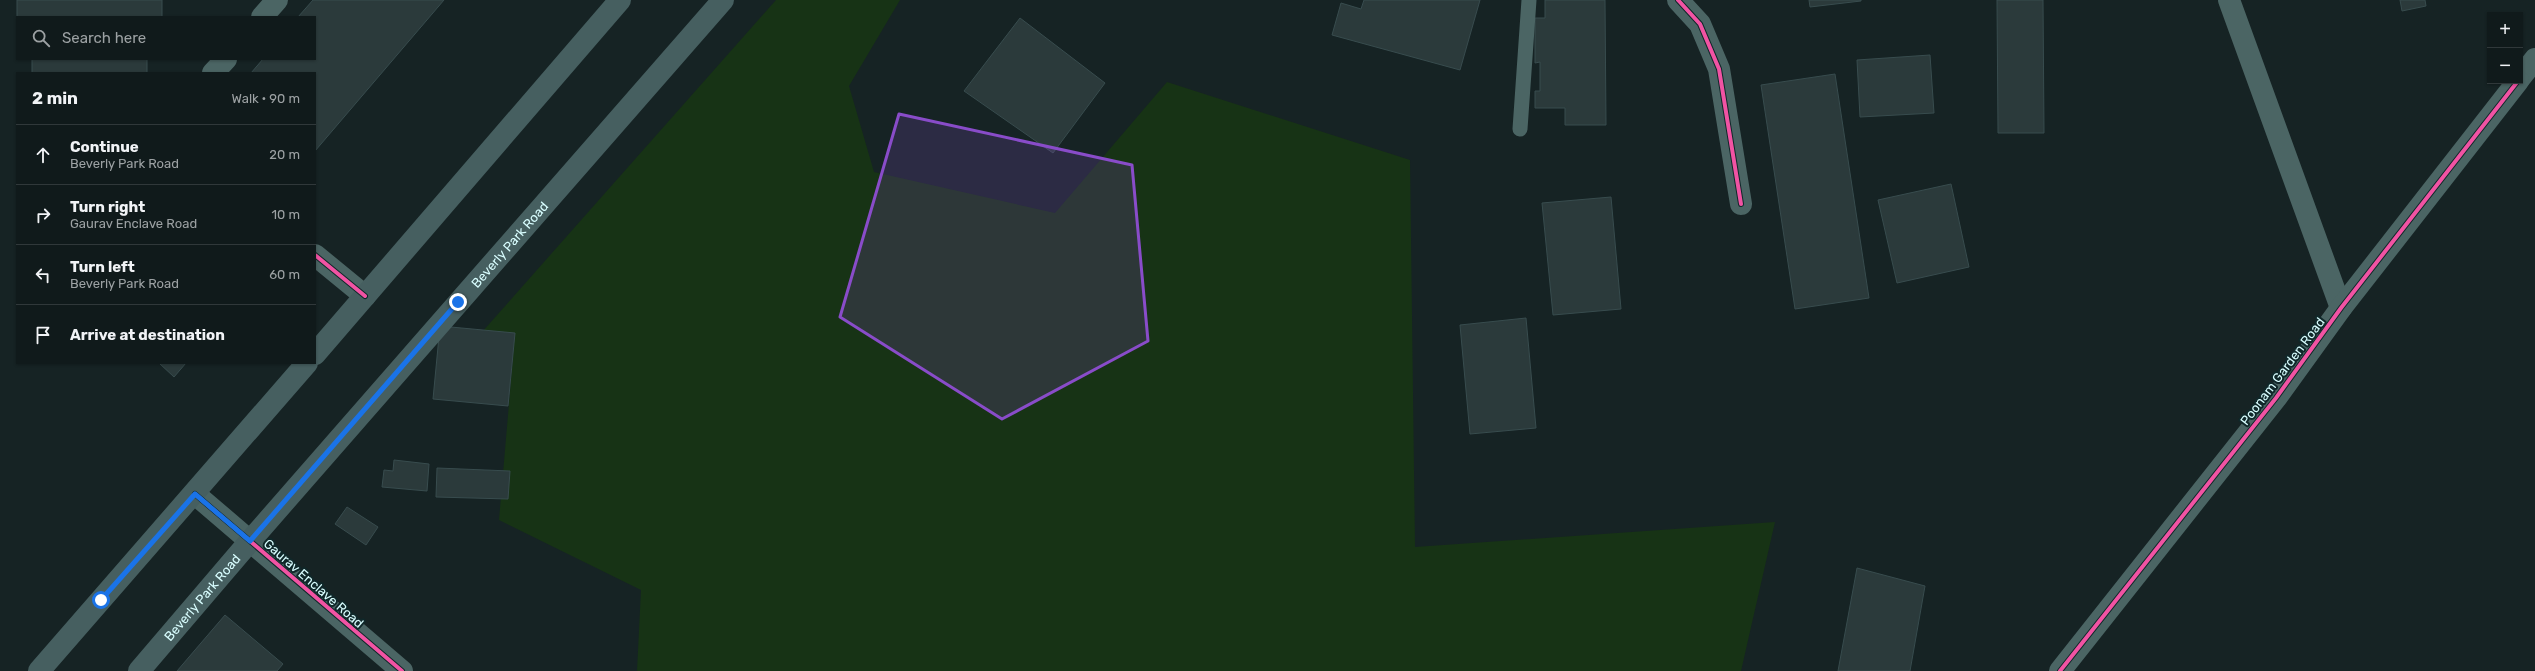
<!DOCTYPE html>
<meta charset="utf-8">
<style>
:root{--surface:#101a1b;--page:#1e2728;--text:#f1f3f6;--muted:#9ca1a3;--line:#30383a}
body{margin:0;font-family:Rubik,sans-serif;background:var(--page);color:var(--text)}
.controls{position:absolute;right:12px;top:12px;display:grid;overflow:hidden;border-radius:0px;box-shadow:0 1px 3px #0004}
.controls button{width:36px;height:36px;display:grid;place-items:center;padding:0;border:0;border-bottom:1px solid var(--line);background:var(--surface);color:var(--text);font:20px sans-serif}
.stop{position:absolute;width:12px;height:12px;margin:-9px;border:3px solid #1a73e8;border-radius:50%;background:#fff}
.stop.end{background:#1a73e8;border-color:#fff;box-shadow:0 1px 4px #0008}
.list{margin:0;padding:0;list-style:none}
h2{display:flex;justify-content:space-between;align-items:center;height:52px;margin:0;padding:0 16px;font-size:17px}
h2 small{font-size:13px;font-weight:400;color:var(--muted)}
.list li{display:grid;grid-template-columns:26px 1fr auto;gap:12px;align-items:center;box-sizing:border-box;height:60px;padding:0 16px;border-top:1px solid var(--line)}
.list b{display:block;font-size:15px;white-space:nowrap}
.list p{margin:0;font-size:13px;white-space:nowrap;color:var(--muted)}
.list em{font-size:13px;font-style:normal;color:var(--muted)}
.icon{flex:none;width:22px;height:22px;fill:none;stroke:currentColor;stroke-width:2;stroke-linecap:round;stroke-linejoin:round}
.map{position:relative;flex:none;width:2535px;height:671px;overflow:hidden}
.search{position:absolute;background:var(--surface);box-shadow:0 1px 3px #0004;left:16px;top:16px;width:300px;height:44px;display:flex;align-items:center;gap:10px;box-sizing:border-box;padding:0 14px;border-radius:0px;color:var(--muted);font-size:15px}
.panel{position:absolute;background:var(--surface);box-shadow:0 1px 3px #0004;left:16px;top:72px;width:300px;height:292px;border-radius:0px}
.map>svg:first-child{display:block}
</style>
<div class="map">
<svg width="2535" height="671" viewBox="0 0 2535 671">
<rect width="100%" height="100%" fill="#162324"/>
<!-- green -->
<path fill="#173315" d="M776 0H900L849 86 874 172 1055 213 1167 82 1410 160 1415 547 1775 522 1741 671H637L641 590 499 520 514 345 482 332Z"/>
<!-- building -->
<g fill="#2b3a3b" stroke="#384c4e">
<rect x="17" y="0" width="145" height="17"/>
<path d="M313 0H444L315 151V73H251L263 59H315V17H298Z"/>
<path d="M1364 0H1480L1460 70 1332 35 1341 3 1361 9Z"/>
<path d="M1545 0H1605L1606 125H1565V108H1535V91H1540V62L1535 63V18H1545Z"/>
<path d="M1809 0H1861V1L1810 7Z"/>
<path d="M1997 0H2043L2044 133H1998Z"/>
<path d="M2400 0H2425L2426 6 2402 11Z"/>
<path d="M1020 18 1105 83 1053 153 964 91Z"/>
<path d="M1930 55 1934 113 1860 117 1857 60Z"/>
<rect x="32" y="59" width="115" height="14"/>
<path d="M1835 74 1869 298 1795 309 1761 85Z"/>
<path d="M1951 184 1969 267 1897 283 1878 200Z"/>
<path d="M1611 197 1621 309 1553 315 1542 203Z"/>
<path d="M1526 318 1536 428 1470 434 1460 325Z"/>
<path d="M440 326 515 333 508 406 433 399Z"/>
<path d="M159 363H186L174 377Z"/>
<path d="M394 460 429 464 427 491 382 487 384 470 393 471Z"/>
<path d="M437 468 510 471 508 499 436 497Z"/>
<path d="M347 507 378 527 366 545 335 524Z"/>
<path d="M1857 568 1925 586 1910 671H1838Z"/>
<path d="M225 615 283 664 277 671H177Z"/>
</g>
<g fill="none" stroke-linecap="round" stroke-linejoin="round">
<!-- lane -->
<path stroke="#4b6564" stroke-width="15" d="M1520 129 1529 0"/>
<!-- street -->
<g stroke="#4b6564" stroke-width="22">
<path d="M1678 0 1700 24 1719 69 1741 204"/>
<path d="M2229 0 2341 308"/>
<path d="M262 17 277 0"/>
<path d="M213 73 226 59"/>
<path d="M2520 78 2535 59"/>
<path d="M315 255 365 296"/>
<path d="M195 494 402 671"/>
<path d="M2060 671 2276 398 2341 308 2518 81"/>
</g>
<!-- secondary -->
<g stroke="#465f60" stroke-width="22">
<path d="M315 354 620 0"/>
<path d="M39 671 307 363"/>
<path id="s1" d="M139 671 250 541 723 0"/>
</g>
<defs>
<g id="cycleway">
<path d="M1678 0 1700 24 1719 69 1741 204"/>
<path d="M315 255 365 296"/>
<path d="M195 494 402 671"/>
<path d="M2060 671 2276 398 2341 308 2518 81"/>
</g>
</defs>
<!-- cycleway casing -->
<use href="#cycleway" stroke="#10282a" stroke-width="6"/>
<!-- cycleway -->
<use href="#cycleway" stroke="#f153a3" stroke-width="4"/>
</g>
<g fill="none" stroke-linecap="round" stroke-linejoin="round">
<!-- route -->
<path stroke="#1a73e8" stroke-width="5" d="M101 600 195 494 250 541 458 302"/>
</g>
<!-- marked area -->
<path fill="#894cc9" fill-opacity="0.2" stroke="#894cc9" stroke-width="3" stroke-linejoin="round" d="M899 114 1132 165 1148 341 1002 419 840 317Z"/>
<g text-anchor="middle" stroke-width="4" stroke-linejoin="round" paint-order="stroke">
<!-- street labels -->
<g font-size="13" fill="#d9feff" stroke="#10282a">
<text dy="5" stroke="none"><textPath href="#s1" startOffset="565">Beverly Park Road</textPath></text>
<text transform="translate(2282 371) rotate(-53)" y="5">Poonam Garden Road</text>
<text transform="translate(314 583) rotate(41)" y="5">Gaurav Enclave Road</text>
<text dy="5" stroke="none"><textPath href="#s1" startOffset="97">Beverly Park Road</textPath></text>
</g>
</g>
</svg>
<div class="controls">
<button>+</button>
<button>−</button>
</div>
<div class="stop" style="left:101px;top:600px"></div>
<div class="stop end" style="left:458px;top:302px"></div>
<div class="search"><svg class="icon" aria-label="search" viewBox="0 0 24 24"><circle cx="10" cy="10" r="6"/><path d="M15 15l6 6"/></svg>Search here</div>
<section class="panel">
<h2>2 min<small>Walk · 90 m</small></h2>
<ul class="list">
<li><svg class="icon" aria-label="ahead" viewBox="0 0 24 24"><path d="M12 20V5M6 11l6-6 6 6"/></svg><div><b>Continue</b><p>Beverly Park Road</p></div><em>20 m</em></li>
<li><svg class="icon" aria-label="right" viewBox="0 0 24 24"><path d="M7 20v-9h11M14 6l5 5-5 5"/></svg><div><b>Turn right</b><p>Gaurav Enclave Road</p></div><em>10 m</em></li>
<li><svg class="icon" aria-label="left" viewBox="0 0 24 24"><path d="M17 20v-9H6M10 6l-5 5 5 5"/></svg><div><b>Turn left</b><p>Beverly Park Road</p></div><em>60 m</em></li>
<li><svg class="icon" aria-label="arrive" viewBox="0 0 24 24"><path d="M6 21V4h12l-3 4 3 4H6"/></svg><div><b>Arrive at destination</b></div></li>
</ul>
</section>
</div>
